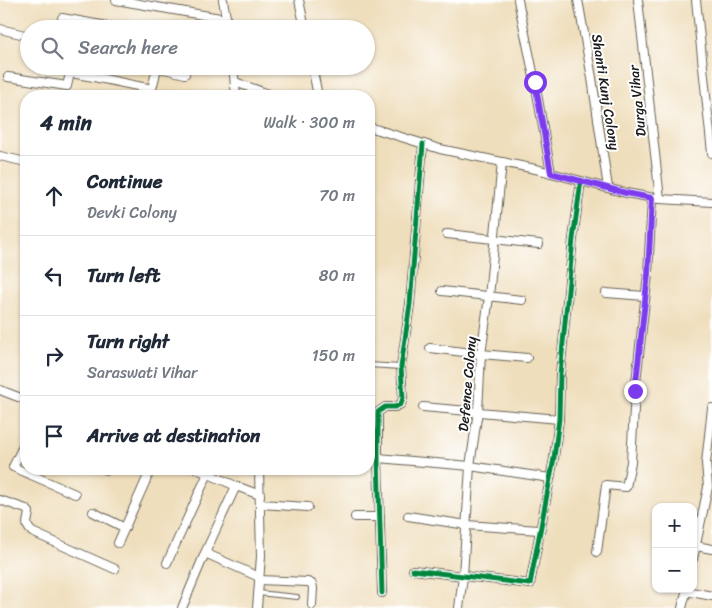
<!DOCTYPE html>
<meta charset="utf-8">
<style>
:root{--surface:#fff;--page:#f6f6f7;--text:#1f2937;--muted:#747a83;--line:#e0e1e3}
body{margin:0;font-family:Sriracha,sans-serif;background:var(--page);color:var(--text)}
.controls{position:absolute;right:15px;bottom:15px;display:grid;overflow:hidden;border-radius:10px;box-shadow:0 1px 4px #0004}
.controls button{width:45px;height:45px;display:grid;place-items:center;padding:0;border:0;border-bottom:1px solid var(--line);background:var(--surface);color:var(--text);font:25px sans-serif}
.stop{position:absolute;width:15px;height:15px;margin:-11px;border:4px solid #7c3aed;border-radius:50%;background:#fff}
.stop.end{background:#7c3aed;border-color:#fff;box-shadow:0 1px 5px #0008}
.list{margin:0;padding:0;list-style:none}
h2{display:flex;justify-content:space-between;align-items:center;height:65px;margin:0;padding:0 20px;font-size:21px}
h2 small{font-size:16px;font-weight:400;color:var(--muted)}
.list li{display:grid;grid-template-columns:32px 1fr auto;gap:15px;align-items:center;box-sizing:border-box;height:80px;padding:0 20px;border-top:1px solid var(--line)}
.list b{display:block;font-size:19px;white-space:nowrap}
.list p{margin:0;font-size:16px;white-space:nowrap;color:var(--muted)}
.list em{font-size:16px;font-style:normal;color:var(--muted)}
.icon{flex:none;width:28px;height:28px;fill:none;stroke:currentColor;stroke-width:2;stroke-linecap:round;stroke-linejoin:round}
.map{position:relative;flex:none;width:712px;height:608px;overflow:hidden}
.search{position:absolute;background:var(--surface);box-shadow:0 1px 4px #0004;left:20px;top:20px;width:355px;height:55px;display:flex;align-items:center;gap:12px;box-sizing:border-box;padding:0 18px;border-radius:28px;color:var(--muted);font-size:19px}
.panel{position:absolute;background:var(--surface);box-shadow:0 1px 4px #0004;left:20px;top:90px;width:355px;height:385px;border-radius:20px}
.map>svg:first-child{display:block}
</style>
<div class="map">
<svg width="712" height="608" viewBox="0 0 712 608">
<rect width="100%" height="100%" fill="#fff"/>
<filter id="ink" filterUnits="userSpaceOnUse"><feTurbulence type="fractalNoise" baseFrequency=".02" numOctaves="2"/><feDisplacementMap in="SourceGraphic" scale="10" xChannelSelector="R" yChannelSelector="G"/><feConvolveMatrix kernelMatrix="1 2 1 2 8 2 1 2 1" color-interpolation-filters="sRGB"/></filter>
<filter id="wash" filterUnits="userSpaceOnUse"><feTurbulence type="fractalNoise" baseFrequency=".0096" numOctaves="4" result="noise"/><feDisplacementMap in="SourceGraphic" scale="20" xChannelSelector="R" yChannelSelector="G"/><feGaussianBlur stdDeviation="1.12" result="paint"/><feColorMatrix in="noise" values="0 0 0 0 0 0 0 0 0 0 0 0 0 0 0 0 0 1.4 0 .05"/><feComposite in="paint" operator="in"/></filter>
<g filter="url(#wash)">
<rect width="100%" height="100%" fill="#efdebc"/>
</g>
<g filter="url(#ink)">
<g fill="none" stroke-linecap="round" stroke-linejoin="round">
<defs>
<g id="lane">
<path d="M369 365 401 367"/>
<path d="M258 593 297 597"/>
</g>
<g id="street">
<path d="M116 0 226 19"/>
<path d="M223 0 228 29"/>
<path d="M299 0 305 29"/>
<path d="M518 0 535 82 551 173"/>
<path d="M578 0 592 78 608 188"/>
<path d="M638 0 660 199"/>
<path d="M696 0 712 153"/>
<path d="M62 18 124 29"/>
<path d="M0 29 29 36"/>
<path d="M152 66 185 74"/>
<path d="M233 66 236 96"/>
<path d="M312 66 318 96"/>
<path d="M8 77 67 86 70 73 94 77 152 89V96"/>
<path d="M235 82 274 96"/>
<path d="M152 89 157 68"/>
<path d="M369 127 440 149 540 170 626 193 660 199 712 202"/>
<path d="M0 156 26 162"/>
<path d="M447 234 539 244"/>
<path d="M442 291 522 300"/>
<path d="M606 293 645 296"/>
<path d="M430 348 481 354 527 358"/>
<path d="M0 390 26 400"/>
<path d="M423 407 559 419"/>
<path d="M26 440 13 467 75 494"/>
<path d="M378 458 470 466 550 478"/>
<path d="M105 469 107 470"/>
<path d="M197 469 236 486 260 495"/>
<path d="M0 500 26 509 29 512C28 522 24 524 32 532L115 569"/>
<path d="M260 504 308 507"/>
<path d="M93 512 125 528"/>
<path d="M408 516 467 525 539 530"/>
<path d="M355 517H380"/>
<path d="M118 543 151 469"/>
<path d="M696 546 712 549"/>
<path d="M597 552 606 485 626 487 631 462 635 391 648 274 652 198"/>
<path d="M205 553 259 577"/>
<path d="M693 559 708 487 706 463 712 408"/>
<path d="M167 563 210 469"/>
<path d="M413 570 530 584 554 458 559 419 560 374 573 239 581 181"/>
<path d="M259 580 308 582 312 584 313 588 312 605"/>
<path d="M686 591 712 596"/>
<path d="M382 593 378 458V412L385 407H395L401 404 403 398 401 367 410 304 423 144"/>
<path d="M182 608 205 553 236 486"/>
<path d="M257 608 261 556 259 469"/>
<path d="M459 608 463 576 470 466 478 411 481 354 489 297 502 162"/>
<path d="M682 608 687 589"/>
</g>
</defs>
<!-- lane casing -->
<use href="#lane" stroke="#666054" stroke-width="6"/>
<!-- street casing -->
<use href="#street" stroke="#666054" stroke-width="10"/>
<!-- lane -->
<use href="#lane" stroke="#fff" stroke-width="4"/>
<!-- street -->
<use href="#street" stroke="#fff" stroke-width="8"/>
<defs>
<g id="cycleway">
<path d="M413 570 530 584 554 458 559 419 560 374 573 239 581 181"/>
<path d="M382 593 378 458V412L385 407H395L401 404 403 398 401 367 410 304 423 144"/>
</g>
</defs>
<!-- cycleway casing -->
<use href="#cycleway" stroke="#fff" stroke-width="8"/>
<!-- cycleway -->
<use href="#cycleway" stroke="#00873e" stroke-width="5"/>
</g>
</g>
<g fill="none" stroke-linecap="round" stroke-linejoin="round" filter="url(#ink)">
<!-- route -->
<path stroke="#7c3aed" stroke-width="6" d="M535 82 551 173 626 193 652 198 648 274 635 391"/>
</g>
<g text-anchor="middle" stroke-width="4" stroke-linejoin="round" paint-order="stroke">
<!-- street labels -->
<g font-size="14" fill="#1c1c1c" stroke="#fff">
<text transform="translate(606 92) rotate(81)" y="5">Shanti Kunj Colony</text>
<text transform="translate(637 101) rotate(-96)" y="5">Durga Vihar</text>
<text transform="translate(467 384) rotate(-85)" y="5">Defence Colony</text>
</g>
</g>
</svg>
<div class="controls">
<button>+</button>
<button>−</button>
</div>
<div class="stop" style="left:535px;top:82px"></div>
<div class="stop end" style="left:635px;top:391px"></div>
<div class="search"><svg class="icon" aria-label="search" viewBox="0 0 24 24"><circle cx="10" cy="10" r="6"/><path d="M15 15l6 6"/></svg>Search here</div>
<section class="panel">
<h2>4 min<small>Walk · 300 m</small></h2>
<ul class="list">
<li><svg class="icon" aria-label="ahead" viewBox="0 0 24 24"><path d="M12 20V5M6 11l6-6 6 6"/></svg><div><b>Continue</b><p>Devki Colony</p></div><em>70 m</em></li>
<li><svg class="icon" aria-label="left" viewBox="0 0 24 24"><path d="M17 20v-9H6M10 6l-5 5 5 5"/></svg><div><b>Turn left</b></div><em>80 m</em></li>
<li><svg class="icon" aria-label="right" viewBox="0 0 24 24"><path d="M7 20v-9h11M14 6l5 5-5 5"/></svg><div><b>Turn right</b><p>Saraswati Vihar</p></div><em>150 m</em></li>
<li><svg class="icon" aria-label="arrive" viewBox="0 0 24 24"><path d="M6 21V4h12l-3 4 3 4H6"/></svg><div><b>Arrive at destination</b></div></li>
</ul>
</section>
</div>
